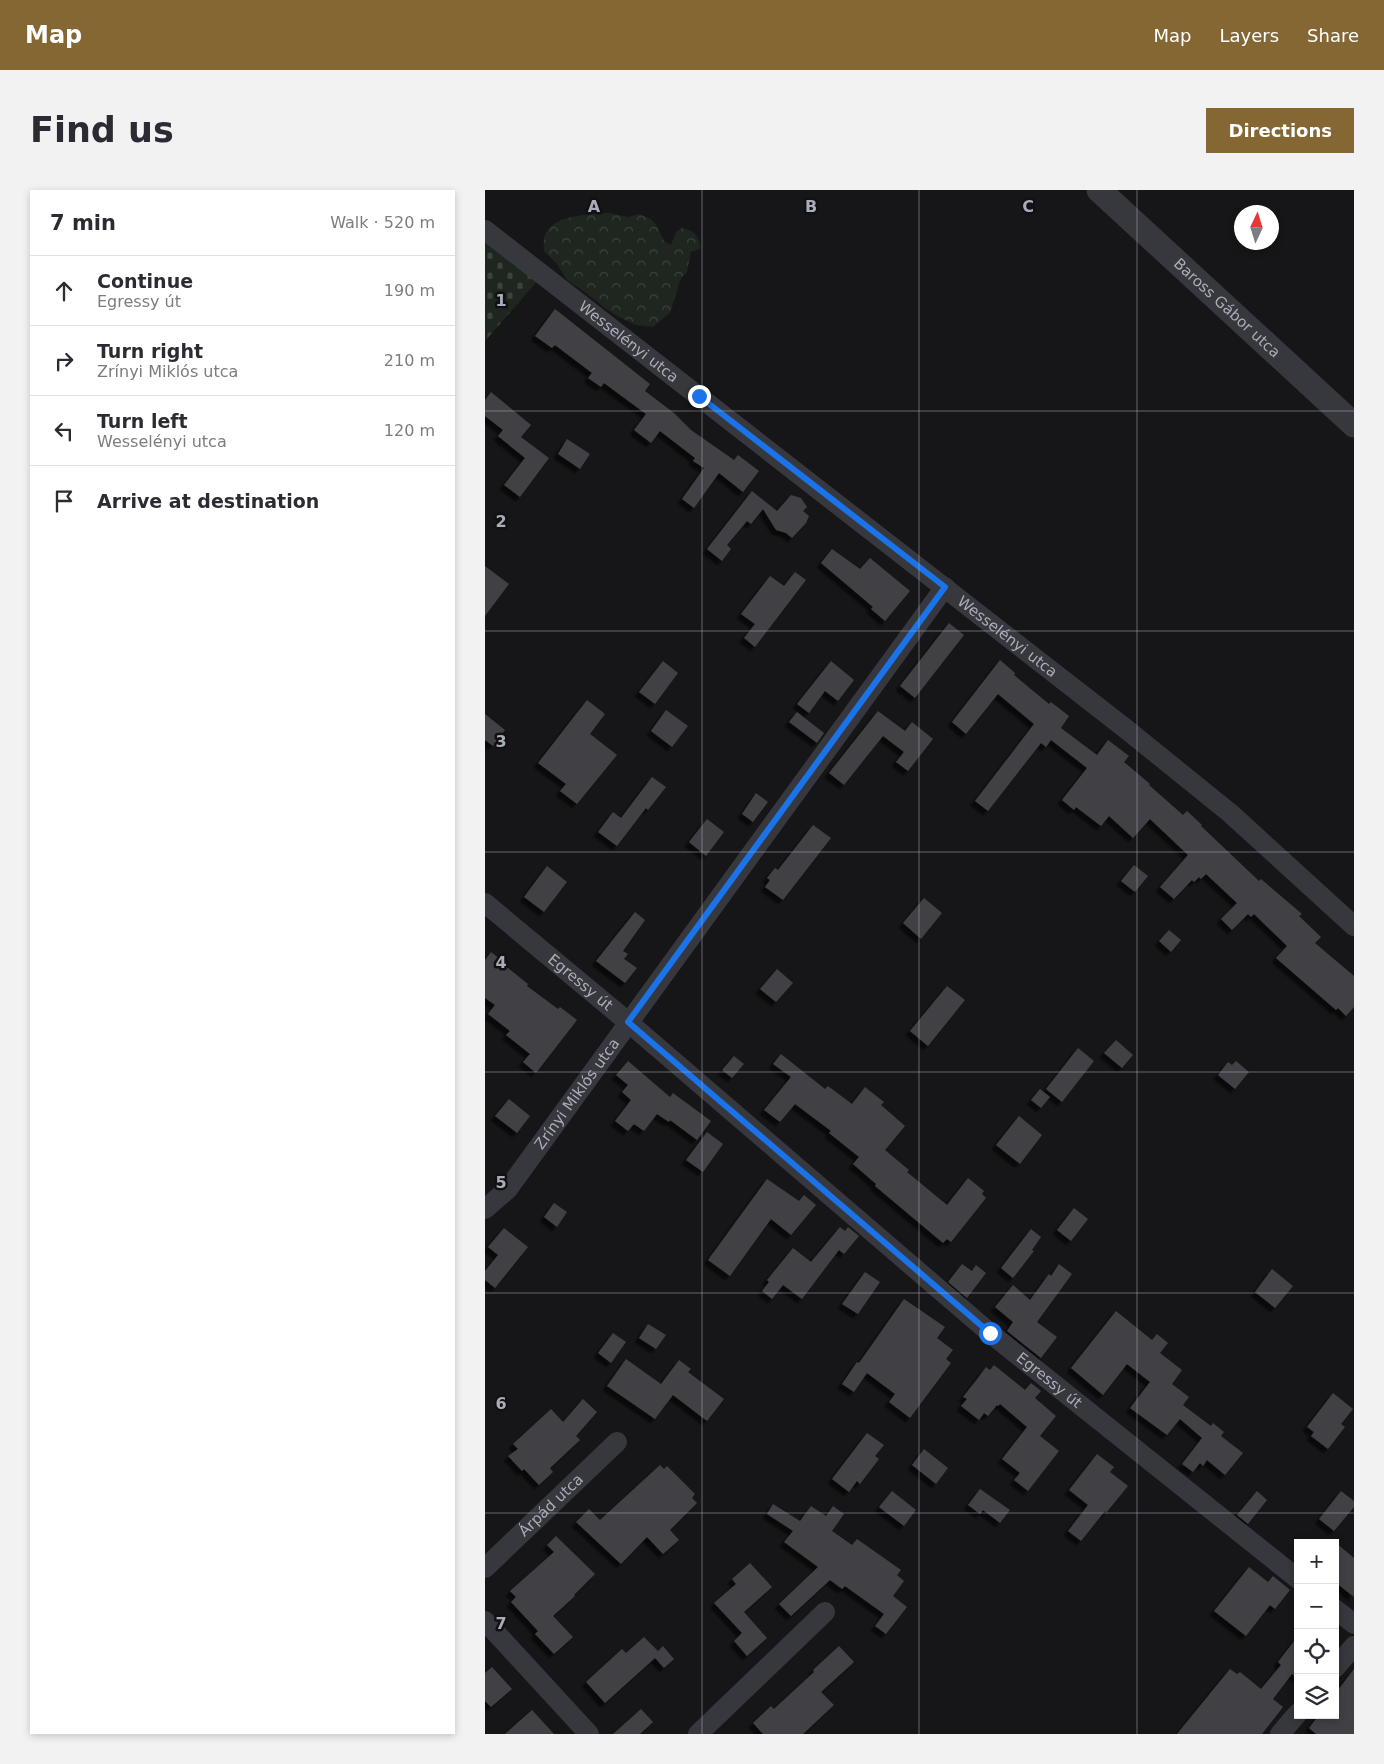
<!DOCTYPE html>
<meta charset="utf-8">
<style>
:root{--surface:#fff;--page:#f2f2f3;--text:#2b2b33;--muted:#7c7c81;--line:#e1e1e2;--accent:#856733}
body{margin:0;font-family:"DejaVu Sans",sans-serif;background:var(--page);color:var(--text)}
.controls{position:absolute;right:15px;bottom:15px;display:grid;overflow:hidden;border-radius:0px;box-shadow:0 2px 8px #0003}
.controls button{width:45px;height:45px;display:grid;place-items:center;padding:0;border:0;border-bottom:1px solid var(--line);background:var(--surface);color:var(--text);font:25px sans-serif}
.compass{position:absolute;left:749px;top:15px;width:45px;height:45px;border-radius:50%;background:var(--surface);box-shadow:0 2px 8px #0003;rotate:4deg}
.stop{position:absolute;width:15px;height:15px;margin:-11px;border:4px solid #1a73e8;border-radius:50%;background:#fff}
.stop.end{background:#1a73e8;border-color:#fff;box-shadow:0 1px 5px #0008}
.list{margin:0;padding:0;list-style:none}
h2{display:flex;justify-content:space-between;align-items:center;height:65px;margin:0;padding:0 20px;font-size:21px}
h2 small{font-size:16px;font-weight:400;color:var(--muted)}
.list li{display:grid;grid-template-columns:32px 1fr auto;gap:15px;align-items:center;box-sizing:border-box;height:70px;padding:0 20px;border-top:1px solid var(--line)}
.list b{display:block;font-size:19px;white-space:nowrap}
.list p{margin:0;font-size:16px;white-space:nowrap;color:var(--muted)}
.list em{font-size:16px;font-style:normal;color:var(--muted)}
.icon{flex:none;width:28px;height:28px;fill:none;stroke:currentColor;stroke-width:2;stroke-linecap:round;stroke-linejoin:round}
.map{position:relative;flex:none;width:869px;height:1544px;overflow:hidden;border-radius:0px}
header{display:flex;align-items:center;gap:30px;box-sizing:border-box;height:70px;padding:0 25px;background:var(--accent);color:#fff}
header strong{font-size:24px}
nav{display:flex;gap:28px;margin-inline-start:auto;font-size:18px}
.intro{display:flex;align-items:center;justify-content:space-between;box-sizing:border-box;height:120px;padding:0 30px}
h1{margin:0;font-size:35px}
.button{padding:12px 22px;border-radius:0px;background:var(--accent);color:#fff;font-size:18px;font-weight:700}
main{display:flex;gap:30px;padding:0 30px}
aside{flex:1;background:var(--surface);border-radius:0px;box-shadow:0 2px 8px #0003}
.map>svg:first-child{display:block}
</style>
<header>
<strong>Map</strong>
<nav><a>Map</a><a>Layers</a><a>Share</a></nav>
</header>
<div class="intro"><h1>Find us</h1><a class="button">Directions</a></div>
<main>
<aside>
<h2>7 min<small>Walk · 520 m</small></h2>
<ul class="list">
<li><svg class="icon" aria-label="ahead" viewBox="0 0 24 24"><path d="M12 20V5M6 11l6-6 6 6"/></svg><div><b>Continue</b><p>Egressy út</p></div><em>190 m</em></li>
<li><svg class="icon" aria-label="right" viewBox="0 0 24 24"><path d="M7 20v-9h11M14 6l5 5-5 5"/></svg><div><b>Turn right</b><p>Zrínyi Miklós utca</p></div><em>210 m</em></li>
<li><svg class="icon" aria-label="left" viewBox="0 0 24 24"><path d="M17 20v-9H6M10 6l-5 5 5 5"/></svg><div><b>Turn left</b><p>Wesselényi utca</p></div><em>120 m</em></li>
<li><svg class="icon" aria-label="arrive" viewBox="0 0 24 24"><path d="M6 21V4h12l-3 4 3 4H6"/></svg><div><b>Arrive at destination</b></div></li>
</ul>
</aside>
<div class="map">
<svg width="869" height="1544" viewBox="0 0 869 1544">
<defs>
<pattern id="forest-crowns" width="20" height="18" patternUnits="userSpaceOnUse" patternTransform="scale(1.25)"><rect width="20" height="18" fill="#1e261f"/><path d="M2 6a3 3 0 1 1 6 0M12 15a3 3 0 1 1 6 0" fill="none" stroke="#3c433d"/></pattern>
<pattern id="cemetery-stones" width="16" height="16" patternUnits="userSpaceOnUse" patternTransform="scale(1.25)"><rect width="16" height="16" fill="#1e261f"/><path d="M2 7V4a2 2 0 0 1 4 0v3zM10 15v-3a2 2 0 0 1 4 0v3z" fill="#3c433d"/></pattern>
<filter id="shadow"><feDropShadow dx="-4.5" dy="4.5" stdDeviation="1" flood-color="#0009"/></filter>
</defs>
<rect width="100%" height="100%" fill="#161618"/>
<!-- forest -->
<path fill="url(#forest-crowns)" d="M113 23H124L143 27 154 24 166 29 172 36 179 51 186 55 191 42 197 38C209 40 215 46 215 59L206 62 202 82 196 88 185 123 168 137 151 135 134 127 120 118 101 103 82 90 72 74 59 61C59 57 58 49 60 45 68 26 96 26 113 23Z"/>
<!-- cemetery -->
<path fill="url(#cemetery-stones)" d="M0 44 55 88 0 151Z"/>
<!-- building -->
<g fill="#404145" filter="url(#shadow)">
<path d="M70 119 165 194 160 201 189 223 206 240 249 270 253 265 274 281 258 302 234 283 209 318 197 309 219 278 208 271 210 268 175 241 166 253 149 240 161 224 119 193 116 197 103 188 107 183 70 155 67 158 50 146Z"/>
<path d="M6 202 46 235 36 247 64 268 35 307 19 295 40 268 13 246 18 240 0 226V210Z"/>
<path d="M82 249 105 264 95 279 73 264Z"/>
<path d="M267 301 292 321 306 305 316 308 322 317 318 321 324 326 321 333 307 348 301 343 291 340 278 319 266 334 262 331 242 355 246 359 237 371 222 359Z"/>
<path d="M347 359 375 379 385 368 425 401 400 431 386 419 388 417 336 373Z"/>
<path d="M0 376 24 394 0 426Z"/>
<path d="M310 382 321 390 270 457 259 448 270 434 256 424 285 386 299 396Z"/>
<path d="M464 433 479 445 430 508 415 496Z"/>
<path d="M515 470 530 483 529 485 564 514 566 512 584 526 576 538 612 565 623 550 644 566 639 572 665 594 664 595 698 625 702 621 717 635 716 636 774 691 776 689 817 724 814 726 836 747 830 753 869 786V817L861 826 853 818 851 820 791 768 802 756 769 724 766 727 763 724 747 740 736 729 752 713 721 684 716 689 714 687 709 692 707 690 689 709 675 697 703 665 665 629 648 648 624 626 616 636 591 617 589 620 577 610 602 578 566 550 561 557 556 553 503 621 490 611 549 534 513 504 481 544 467 532Z"/>
<path d="M178 471 193 483 170 514 154 502Z"/>
<path d="M346 471 369 490 353 511 340 501 324 523 312 514Z"/>
<path d="M102 510 120 524 105 544 132 565 92 614 75 601 81 594 53 573Z"/>
<path d="M181 520 203 536 187 557 166 541Z"/>
<path d="M393 521 420 541 427 532 448 549 423 581 411 572 419 562 398 546 359 595 344 583Z"/>
<path d="M312 522 339 543 332 553 304 532Z"/>
<path d="M0 524 20 540 8 556 0 550Z"/>
<path d="M167 587 181 597 163 620 161 618 132 656 113 642 128 622 136 628Z"/>
<path d="M271 603 283 612 268 632 257 624Z"/>
<path d="M222 629 239 642 221 666 204 652Z"/>
<path d="M328 635 346 648 298 710 280 697 285 690 282 688 290 678 293 680Z"/>
<path d="M649 675 663 686 650 702 636 691Z"/>
<path d="M62 676 82 692 59 722 39 707Z"/>
<path d="M439 708 457 723 436 749 418 733Z"/>
<path d="M150 722 160 730 138 761 143 764 139 769 152 778 140 793 111 771Z"/>
<path d="M684 740 696 750 686 762 674 751Z"/>
<path d="M6 762 19 772 18 774 43 794 42 796 73 819 75 817 92 830 51 883 38 872 45 864 21 845 25 841 3 824 10 815 0 808V770Z"/>
<path d="M292 779 308 793 291 812 275 799Z"/>
<path d="M462 796 480 810 443 856 425 841Z"/>
<path d="M631 850 648 865 637 878 619 863Z"/>
<path d="M593 858 609 871 577 912 561 899Z"/>
<path d="M296 864 340 899 343 896 367 914 380 897 399 912 396 915 420 936 400 960 424 980 422 982 462 1015 483 988 499 1001 497 1004 501 1008 466 1052 462 1049 458 1053 390 996 391 994 368 974 374 967 344 943 346 941 310 914 295 932 279 920 306 887 288 874Z"/>
<path d="M249 866 259 874 247 888 237 880Z"/>
<path d="M143 871 185 907 188 903 226 931 212 950 185 930 184 932 172 924 159 941 149 934 143 941 130 931 146 910 137 902 143 895 131 885Z"/>
<path d="M751 871 764 882 750 899 733 885 743 872 747 875Z"/>
<path d="M555 899 565 907 556 918 546 910Z"/>
<path d="M24 909 45 926 32 943 10 926Z"/>
<path d="M534 926 557 945 535 974 511 955Z"/>
<path d="M222 942 238 954 218 982 201 970Z"/>
<path d="M282 989 314 1011 319 1005 331 1015 306 1045 286 1029 245 1086 223 1070Z"/>
<path d="M69 1013 82 1022 72 1037 59 1027Z"/>
<path d="M589 1018 603 1029 586 1051 572 1040Z"/>
<path d="M355 1037 360 1041 363 1037 374 1046 359 1064 354 1060 317 1109 298 1095 287 1109 277 1101 284 1092 282 1090 308 1058 326 1072Z"/>
<path d="M19 1038 43 1057 10 1098 0 1090V1081L13 1065 3 1057Z"/>
<path d="M546 1039 556 1047 547 1060 549 1061 528 1088 516 1078Z"/>
<path d="M477 1074 487 1081 491 1075 501 1083 482 1108 463 1092Z"/>
<path d="M574 1074 587 1084 552 1132 572 1147 556 1168 522 1141 528 1132 510 1117 528 1095 545 1110 564 1084 566 1086Z"/>
<path d="M787 1079 808 1096 790 1118 770 1102Z"/>
<path d="M380 1082 395 1092 373 1124 357 1114Z"/>
<path d="M419 1109 460 1137 452 1148 468 1160 461 1169 466 1173 425 1228 404 1212 410 1204 382 1183 369 1202 357 1194 372 1172 374 1173Z"/>
<path d="M631 1121 667 1150 672 1144 683 1153 675 1163 697 1180 687 1194 704 1207 698 1215 726 1236 728 1233 739 1242 736 1246 758 1263 740 1285 722 1270 718 1276 715 1273 708 1282 697 1274 717 1248 695 1229 682 1245 645 1218 665 1192 642 1174 618 1205 586 1178Z"/>
<path d="M163 1134 181 1145 171 1159 154 1148Z"/>
<path d="M128 1143 141 1152 126 1173 113 1163Z"/>
<path d="M141 1169 176 1194 194 1170 206 1179 203 1182 239 1209 222 1231 188 1205 170 1229 122 1196Z"/>
<path d="M509 1175 540 1200 546 1193 556 1201 550 1208 571 1226 555 1246 574 1261 543 1301 529 1290 535 1283 517 1269 542 1237 515 1214 513 1216 512 1215 503 1226 499 1223 494 1230 476 1216 482 1209 478 1207 493 1188 501 1177 505 1180Z"/>
<path d="M848 1203 868 1219 856 1234 860 1237 843 1259 826 1246 829 1242 822 1237Z"/>
<path d="M98 1209 112 1222 91 1246 95 1250 65 1278 68 1282 54 1295 39 1279 37 1281 23 1266 33 1259 28 1254 66 1219 78 1232Z"/>
<path d="M382 1243 399 1255 390 1266 394 1269 375 1294 372 1291 364 1302 347 1289Z"/>
<path d="M439 1259 463 1278 451 1294 427 1275Z"/>
<path d="M612 1264 629 1277 625 1282 643 1296 621 1323 620 1321 596 1351 583 1341 603 1315 584 1300Z"/>
<path d="M175 1275 179 1279 182 1276 210 1304 207 1308 212 1313 185 1340 194 1350 178 1364 162 1347 136 1374 91 1332 104 1319 115 1330Z"/>
<path d="M495 1299 525 1320 515 1333 498 1320 495 1324 483 1315Z"/>
<path d="M407 1301 431 1320 419 1336 394 1317Z"/>
<path d="M772 1301 782 1310 763 1334 752 1325Z"/>
<path d="M856 1301 869 1311V1317L849 1341 834 1329Z"/>
<path d="M288 1314 315 1331 326 1316 341 1326 348 1316 359 1324 347 1341 367 1355 372 1349 416 1380 412 1385 419 1391 408 1406 422 1417 401 1444 390 1436 399 1424 360 1396 357 1399 345 1390 306 1426 294 1414 333 1377 299 1352 308 1341 282 1324Z"/>
<path d="M71 1346 110 1384 89 1405 90 1406 68 1426 88 1447 69 1464 50 1444 53 1441 26 1412 31 1407 25 1401 69 1362 62 1355Z"/>
<path d="M850 1352 869 1368V1407L850 1392Z"/>
<path d="M265 1373 287 1397 259 1422 282 1448 262 1466 249 1451 257 1443 229 1413 251 1394 247 1389Z"/>
<path d="M764 1377 783 1392 788 1386 805 1400 790 1419 785 1415 761 1446 729 1421Z"/>
<path d="M813 1446V1488L807 1484 788 1509 798 1517 777 1544H692L745 1479 752 1484 755 1482 776 1499 796 1475 793 1472Z"/>
<path d="M159 1447 173 1461 178 1456 189 1469 179 1478 170 1468 120 1513 101 1492 137 1459 141 1463Z"/>
<path d="M354 1456 369 1472 336 1502 349 1515 318 1544H278L268 1533 286 1516 289 1519 329 1482 328 1480Z"/>
<path d="M7 1477 27 1499 6 1517 0 1511V1483Z"/>
<path d="M869 1479V1544H831L824 1538 834 1525H850V1504Z"/>
<path d="M156 1519 168 1532 155 1544H128Z"/>
<path d="M47 1520 69 1544H20Z"/>
</g>
<g fill="none" stroke-linecap="round" stroke-linejoin="round">
<!-- minor -->
<g stroke="#37383d" stroke-width="20">
<path id="s1" d="M0 40 641 539 745 623 869 736"/>
<path id="s2" d="M0 713 143 832 505 1143 813 1389"/>
<path id="s3" d="M0 1019 23 999 460 397"/>
<path id="s4" d="M0 1378 132 1252"/>
<path d="M850 1419 869 1434"/>
<path d="M0 1431 104 1544"/>
<path d="M850 1478 869 1456"/>
<path d="M213 1544 340 1422"/>
<path d="M795 1544 813 1523"/>
</g>
<!-- tertiary -->
<path stroke="#37383d" stroke-width="25" id="s5" d="M614 0 869 235"/>
</g>
<g fill="none" stroke-linecap="round" stroke-linejoin="round">
<!-- route -->
<path stroke="#1a73e8" stroke-width="6" d="M214 206 460 397 143 832 505 1143"/>
</g>
<!-- grid -->
<path fill="none" stroke="#a8adb8" stroke-width="1" stroke-opacity="0.55" d="M217 0V1544M434 0V1544M652 0V1544M0 221H869M0 441H869M0 662H869M0 882H869M0 1103H869M0 1323H869"/>
<g text-anchor="middle" stroke-width="5" stroke-linejoin="round" paint-order="stroke">
<!-- street labels -->
<g font-size="15" fill="#a8adb8" stroke="#111113">
<text dy="5" stroke="none"><textPath href="#s5" startOffset="174">Baross Gábor utca</textPath></text>
<text dy="5" stroke="none"><textPath href="#s1" startOffset="182">Wesselényi utca</textPath></text>
<text dy="5" stroke="none"><textPath href="#s1" startOffset="662">Wesselényi utca</textPath></text>
<text dy="5" stroke="none"><textPath href="#s2" startOffset="124">Egressy út</textPath></text>
<text dy="5" stroke="none"><textPath href="#s3" startOffset="148">Zrínyi Miklós utca</textPath></text>
<text dy="5" stroke="none"><textPath href="#s2" startOffset="739">Egressy út</textPath></text>
<text dy="5" stroke="none"><textPath href="#s4" startOffset="91">Árpád utca</textPath></text>
</g>
</g>
<g font-size="16" text-anchor="middle" font-weight="bold" fill="#a8adb8" stroke="#111113" stroke-width="5" stroke-linejoin="round" paint-order="stroke">
<text x="109" y="22">A</text>
<text x="326" y="22">B</text>
<text x="543" y="22">C</text>
<text x="16" y="116">1</text>
<text x="16" y="337">2</text>
<text x="16" y="557">3</text>
<text x="16" y="778">4</text>
<text x="16" y="998">5</text>
<text x="16" y="1219">6</text>
<text x="16" y="1439">7</text>
</g>
</svg>
<div class="controls">
<button>+</button>
<button>−</button>
<button><svg class="icon" aria-label="locate" viewBox="0 0 24 24"><circle cx="12" cy="12" r="6"/><path d="M12 2v4M12 18v4M2 12h4M18 12h4"/></svg></button>
<button><svg class="icon" aria-label="layers" viewBox="0 0 24 24"><path d="M12 4l9 5-9 5-9-5zM3 14l9 5 9-5"/></svg></button>
</div>
<svg class="compass" viewBox="-18 -18 36 36"><path d="M0-13l5 13h-10z" fill="#e53935"/><path d="M0 13l5-13h-10z" fill="#7c7c81"/></svg>
<div class="stop" style="left:505px;top:1143px"></div>
<div class="stop end" style="left:214px;top:206px"></div>
</div>
</main>
